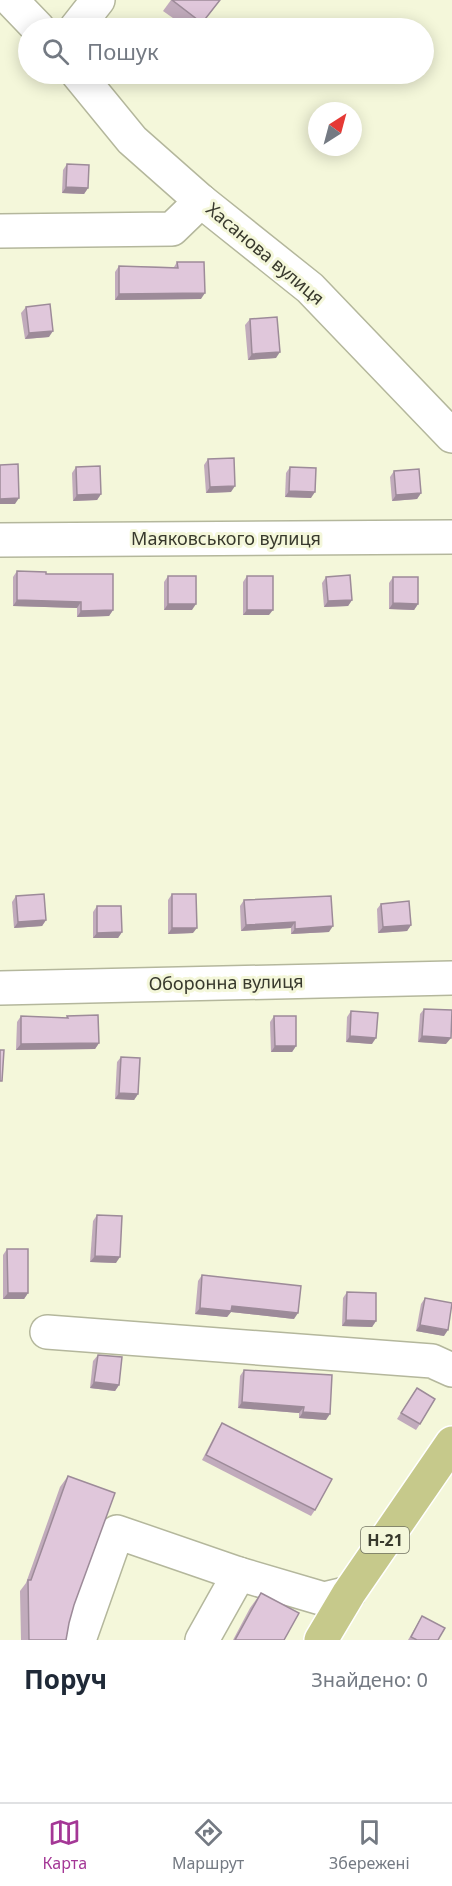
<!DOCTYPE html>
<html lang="uk">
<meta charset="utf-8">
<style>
:root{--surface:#fff;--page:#f6f6f7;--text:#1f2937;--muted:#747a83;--line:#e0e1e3;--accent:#a43796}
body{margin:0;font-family:"Noto Sans",sans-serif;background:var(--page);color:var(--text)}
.compass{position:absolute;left:308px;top:102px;width:54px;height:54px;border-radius:50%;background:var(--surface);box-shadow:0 3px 15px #0003;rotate:36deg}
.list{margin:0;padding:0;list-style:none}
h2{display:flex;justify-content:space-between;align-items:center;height:78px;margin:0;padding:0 24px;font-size:26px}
h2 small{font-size:20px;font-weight:400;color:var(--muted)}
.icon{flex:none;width:33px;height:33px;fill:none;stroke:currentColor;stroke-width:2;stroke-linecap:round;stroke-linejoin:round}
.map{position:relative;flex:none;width:452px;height:1640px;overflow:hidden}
.search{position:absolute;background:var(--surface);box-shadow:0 3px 15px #0003;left:18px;right:18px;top:18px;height:66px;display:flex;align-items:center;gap:15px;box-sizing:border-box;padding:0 21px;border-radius:33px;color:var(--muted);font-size:22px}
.sheet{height:162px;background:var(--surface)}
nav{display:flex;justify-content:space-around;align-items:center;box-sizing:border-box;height:84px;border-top:2px solid var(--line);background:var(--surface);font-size:16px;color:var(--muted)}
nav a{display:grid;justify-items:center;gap:3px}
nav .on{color:var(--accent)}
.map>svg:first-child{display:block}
</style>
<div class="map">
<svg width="452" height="1640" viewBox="0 0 452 1640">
<rect width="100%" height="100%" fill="#f4f7da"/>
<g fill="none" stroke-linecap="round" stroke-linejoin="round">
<defs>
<g id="minor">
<path d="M11 0 38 28"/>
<path d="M76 28 98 0"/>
<path d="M78 74 132 140 201 201 310 288 452 436"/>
<path d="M0 231 172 229 201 201"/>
<path d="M0 540 452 537"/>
<path d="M0 988 452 978"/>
<path d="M47 1332 432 1361 452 1370"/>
<path d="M79 1640 117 1532 239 1574 324 1599 349 1593"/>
<path d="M202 1640 239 1574"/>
</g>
<path id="major" d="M321 1640 349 1593 452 1443"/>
</defs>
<!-- minor casing -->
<use href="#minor" stroke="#b4b79c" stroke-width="36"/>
<!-- major casing -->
<use href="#major" stroke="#fff" stroke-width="36"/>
<!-- minor -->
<use href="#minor" stroke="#fff" stroke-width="33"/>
<!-- major -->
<use href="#major" stroke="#c6c98b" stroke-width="33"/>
</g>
<!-- wall -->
<g fill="#c1abbc">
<path d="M171 0H220L199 28H187L163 11Z"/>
<path d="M67 164 88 188 84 194 62 193 63 170Z"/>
<path d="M177 262 201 299 115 300V272L119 266 174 267Z"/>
<path d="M26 307 49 337 25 339 21 313Z"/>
<path d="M250 319 276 358 248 360 245 325Z"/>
<path d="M208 459 231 492 206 493 204 465Z"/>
<path d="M76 467 101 494 97 500 73 501 72 473Z"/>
<path d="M290 467 311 498 285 497 286 473Z"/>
<path d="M394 471 421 493 417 499 392 501 390 477Z"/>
<path d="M17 571 46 574 113 610 109 616 77 617V608L13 606V577Z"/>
<path d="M168 576 192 610H164V582Z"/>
<path d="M247 576 269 615H243V582Z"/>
<path d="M326 577 352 600 348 606 324 607 322 583Z"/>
<path d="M393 577 418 604 414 610 389 609V583Z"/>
<path d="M172 894 193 933 168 934V900Z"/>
<path d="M16 896 46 920 42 926 14 928 12 902Z"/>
<path d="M244 900 329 932 291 934V928L241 931 240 906Z"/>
<path d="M381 904 411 925 407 931 378 933 377 909Z"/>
<path d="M97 906 122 932 118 938H93V912Z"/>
<path d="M424 1009 446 1044 418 1042 420 1014Z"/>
<path d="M351 1011 372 1044 346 1042 347 1017Z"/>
<path d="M21 1016 66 1018 67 1016 99 1043 95 1049 16 1050 17 1022Z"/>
<path d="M274 1016 296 1046 292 1052H271L270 1022Z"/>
<path d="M121 1057 138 1094 134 1100 115 1099 117 1062Z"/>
<path d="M97 1215 116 1263 90 1262 93 1221Z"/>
<path d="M7 1249 28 1293 24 1299H3V1255Z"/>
<path d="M202 1275 294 1319 231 1312 227 1317 195 1314 198 1281Z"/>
<path d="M347 1292 376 1321 372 1327 342 1326 343 1298Z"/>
<path d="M425 1298 444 1336 416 1331 421 1304Z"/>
<path d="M98 1355 119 1385 115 1391 90 1388 93 1361Z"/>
<path d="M244 1370 326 1420 299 1418V1413L238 1408 240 1376Z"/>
<path d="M417 1388 420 1424 416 1430 397 1419Z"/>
<path d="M222 1423 315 1510 311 1516 202 1460 218 1429Z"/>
<path d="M68 1476 74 1605 69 1623 66 1640H21L20 1591 26 1583 60 1487Z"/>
<path d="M261 1593 284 1640H233L250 1608Z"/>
<path d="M422 1616 438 1640H408Z"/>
</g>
<!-- shaded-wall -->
<g fill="#9d8b99">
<path d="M66 187 88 188 84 194 62 193Z"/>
<path d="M205 293 201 299 115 300 119 294Z"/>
<path d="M53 331 49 337 25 339 29 333Z"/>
<path d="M280 352 276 358 248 360 252 354Z"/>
<path d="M235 486 231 492 206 493 210 487Z"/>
<path d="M289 491 315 492 311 498 285 497Z"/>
<path d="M421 493 417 499 392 501 396 495Z"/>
<path d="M101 494 97 500 73 501 77 495Z"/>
<path d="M19 498 15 504H0V499Z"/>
<path d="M17 600 81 602 77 608 13 606Z"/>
<path d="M352 600 348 606 324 607 328 601Z"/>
<path d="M393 603 418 604 414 610 389 609Z"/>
<path d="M168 604H196L192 610H164Z"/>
<path d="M113 610 109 616 77 617 81 611Z"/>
<path d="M247 610H273L269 615H243Z"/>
<path d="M46 920 42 926 14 928 18 922Z"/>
<path d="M295 922 291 928 241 931 246 925Z"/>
<path d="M411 925 407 931 378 933 383 927Z"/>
<path d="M333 926 329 932 291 934 295 929Z"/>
<path d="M172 928H197L193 933 168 934Z"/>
<path d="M122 932 118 938H93L97 933Z"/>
<path d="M350 1036 376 1038 372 1044 346 1042Z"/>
<path d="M422 1036 451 1038 446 1044 418 1042Z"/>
<path d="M99 1043 95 1049 16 1050 21 1044Z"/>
<path d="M275 1046H296L292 1052H271Z"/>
<path d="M119 1093 138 1094 134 1100 115 1099Z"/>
<path d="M95 1256 120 1257 116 1263 90 1262Z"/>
<path d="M8 1293H28L24 1299H3Z"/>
<path d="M232 1306 298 1313 294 1319 231 1312 227 1317 195 1314 200 1308Z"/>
<path d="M346 1320 376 1321 372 1327 342 1326Z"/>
<path d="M420 1325 448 1330 444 1336 416 1331Z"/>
<path d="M94 1382 119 1385 115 1391 90 1388Z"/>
<path d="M242 1402 304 1407 299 1413 238 1408Z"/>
<path d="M303 1412 330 1414 326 1420 299 1418Z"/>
</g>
<!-- building -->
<g fill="#e0c7db" stroke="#9d8b99" stroke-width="1.5">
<path d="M172 0H220L202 23Z"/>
<path d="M67 164 89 165 88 188 66 187Z"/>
<path d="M177 262H204L205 293 119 294V266L178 268Z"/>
<path d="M50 304 53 331 29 333 26 307Z"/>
<path d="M277 317 280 352 252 354 250 319Z"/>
<path d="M234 458 235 486 210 487 208 459Z"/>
<path d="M18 464 19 498 0 499V465Z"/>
<path d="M100 466 101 494 77 495 76 467Z"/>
<path d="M290 467 316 468 315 492 289 491Z"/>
<path d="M419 469 421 493 396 495 394 471Z"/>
<path d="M17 571 46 572V574H113V610L81 611V602L17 600Z"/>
<path d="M350 575 352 600 328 601 326 577Z"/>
<rect x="168" y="576" width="28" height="28"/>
<rect x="247" y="576" width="26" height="34"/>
<path d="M393 577H418V604L393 603Z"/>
<path d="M44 894 46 920 18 922 16 896Z"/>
<path d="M172 894H196L197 928H172Z"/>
<path d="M331 896 333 926 295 929V922L246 925 244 900Z"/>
<path d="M409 901 411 925 383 927 381 904Z"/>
<path d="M97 906H121L122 932 97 933Z"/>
<path d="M424 1009 452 1010 451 1038 422 1036Z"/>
<path d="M351 1011 378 1013 376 1038 350 1036Z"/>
<path d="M98 1015 99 1043 21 1044V1016L68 1018 67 1016Z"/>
<path d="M274 1016H296V1046H275Z"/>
<path d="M0 1050H4L2 1081H0Z"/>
<path d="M121 1057 140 1058 138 1094 119 1093Z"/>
<path d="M97 1215 122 1216 120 1257 95 1256Z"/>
<path d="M7 1249H28V1293H8Z"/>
<path d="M202 1275 301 1286 298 1313 232 1306 231 1311 200 1308Z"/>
<path d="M347 1292 376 1293V1321L346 1320Z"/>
<path d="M425 1298 452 1303 448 1330 420 1325Z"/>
<path d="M98 1355 122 1357 119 1385 94 1382Z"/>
<path d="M244 1370 332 1375 330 1414 303 1412 304 1407 242 1402Z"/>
<path d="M417 1388 435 1399 420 1424 401 1413Z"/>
<path d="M222 1423 332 1479 315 1510 206 1455Z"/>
<path d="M68 1476 115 1493 74 1605 69 1623 66 1640H29L28 1580H31Z"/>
<path d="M261 1593 299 1613 284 1640H235Z"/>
<path d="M422 1616 445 1628 438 1640H417L411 1637Z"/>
</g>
<g text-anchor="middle" stroke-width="6" stroke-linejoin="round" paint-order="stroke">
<!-- shield labels -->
<rect fill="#f4f7da" stroke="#707261" stroke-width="1.5" x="361" y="1527" width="48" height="26" rx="4.5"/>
<g font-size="16" font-weight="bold" fill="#38392d">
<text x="385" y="1546">Н-21</text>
</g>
<!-- street labels -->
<g font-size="18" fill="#38392d" stroke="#f4f7da">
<text transform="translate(265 254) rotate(40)" y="6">Хасанова вулиця</text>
<text x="226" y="545">Маяковського вулиця</text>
<text transform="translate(226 983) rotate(-1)" y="6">Оборонна вулиця</text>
</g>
</g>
</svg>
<svg class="compass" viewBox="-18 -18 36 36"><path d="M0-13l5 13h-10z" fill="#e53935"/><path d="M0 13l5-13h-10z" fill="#747a83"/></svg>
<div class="search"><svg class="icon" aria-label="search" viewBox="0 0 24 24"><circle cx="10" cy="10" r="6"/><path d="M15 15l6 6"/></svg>Пошук</div>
</div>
<section class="sheet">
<h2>Поруч<small>Знайдено: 0</small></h2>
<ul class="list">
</ul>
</section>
<nav>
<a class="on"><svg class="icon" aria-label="map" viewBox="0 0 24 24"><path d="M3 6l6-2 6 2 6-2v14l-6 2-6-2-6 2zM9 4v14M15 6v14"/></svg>Карта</a>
<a><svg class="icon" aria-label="directions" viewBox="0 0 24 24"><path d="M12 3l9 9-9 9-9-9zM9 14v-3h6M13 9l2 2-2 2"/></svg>Маршрут</a>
<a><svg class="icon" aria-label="saved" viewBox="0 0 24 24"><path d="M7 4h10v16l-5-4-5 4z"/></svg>Збережені</a>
</nav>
